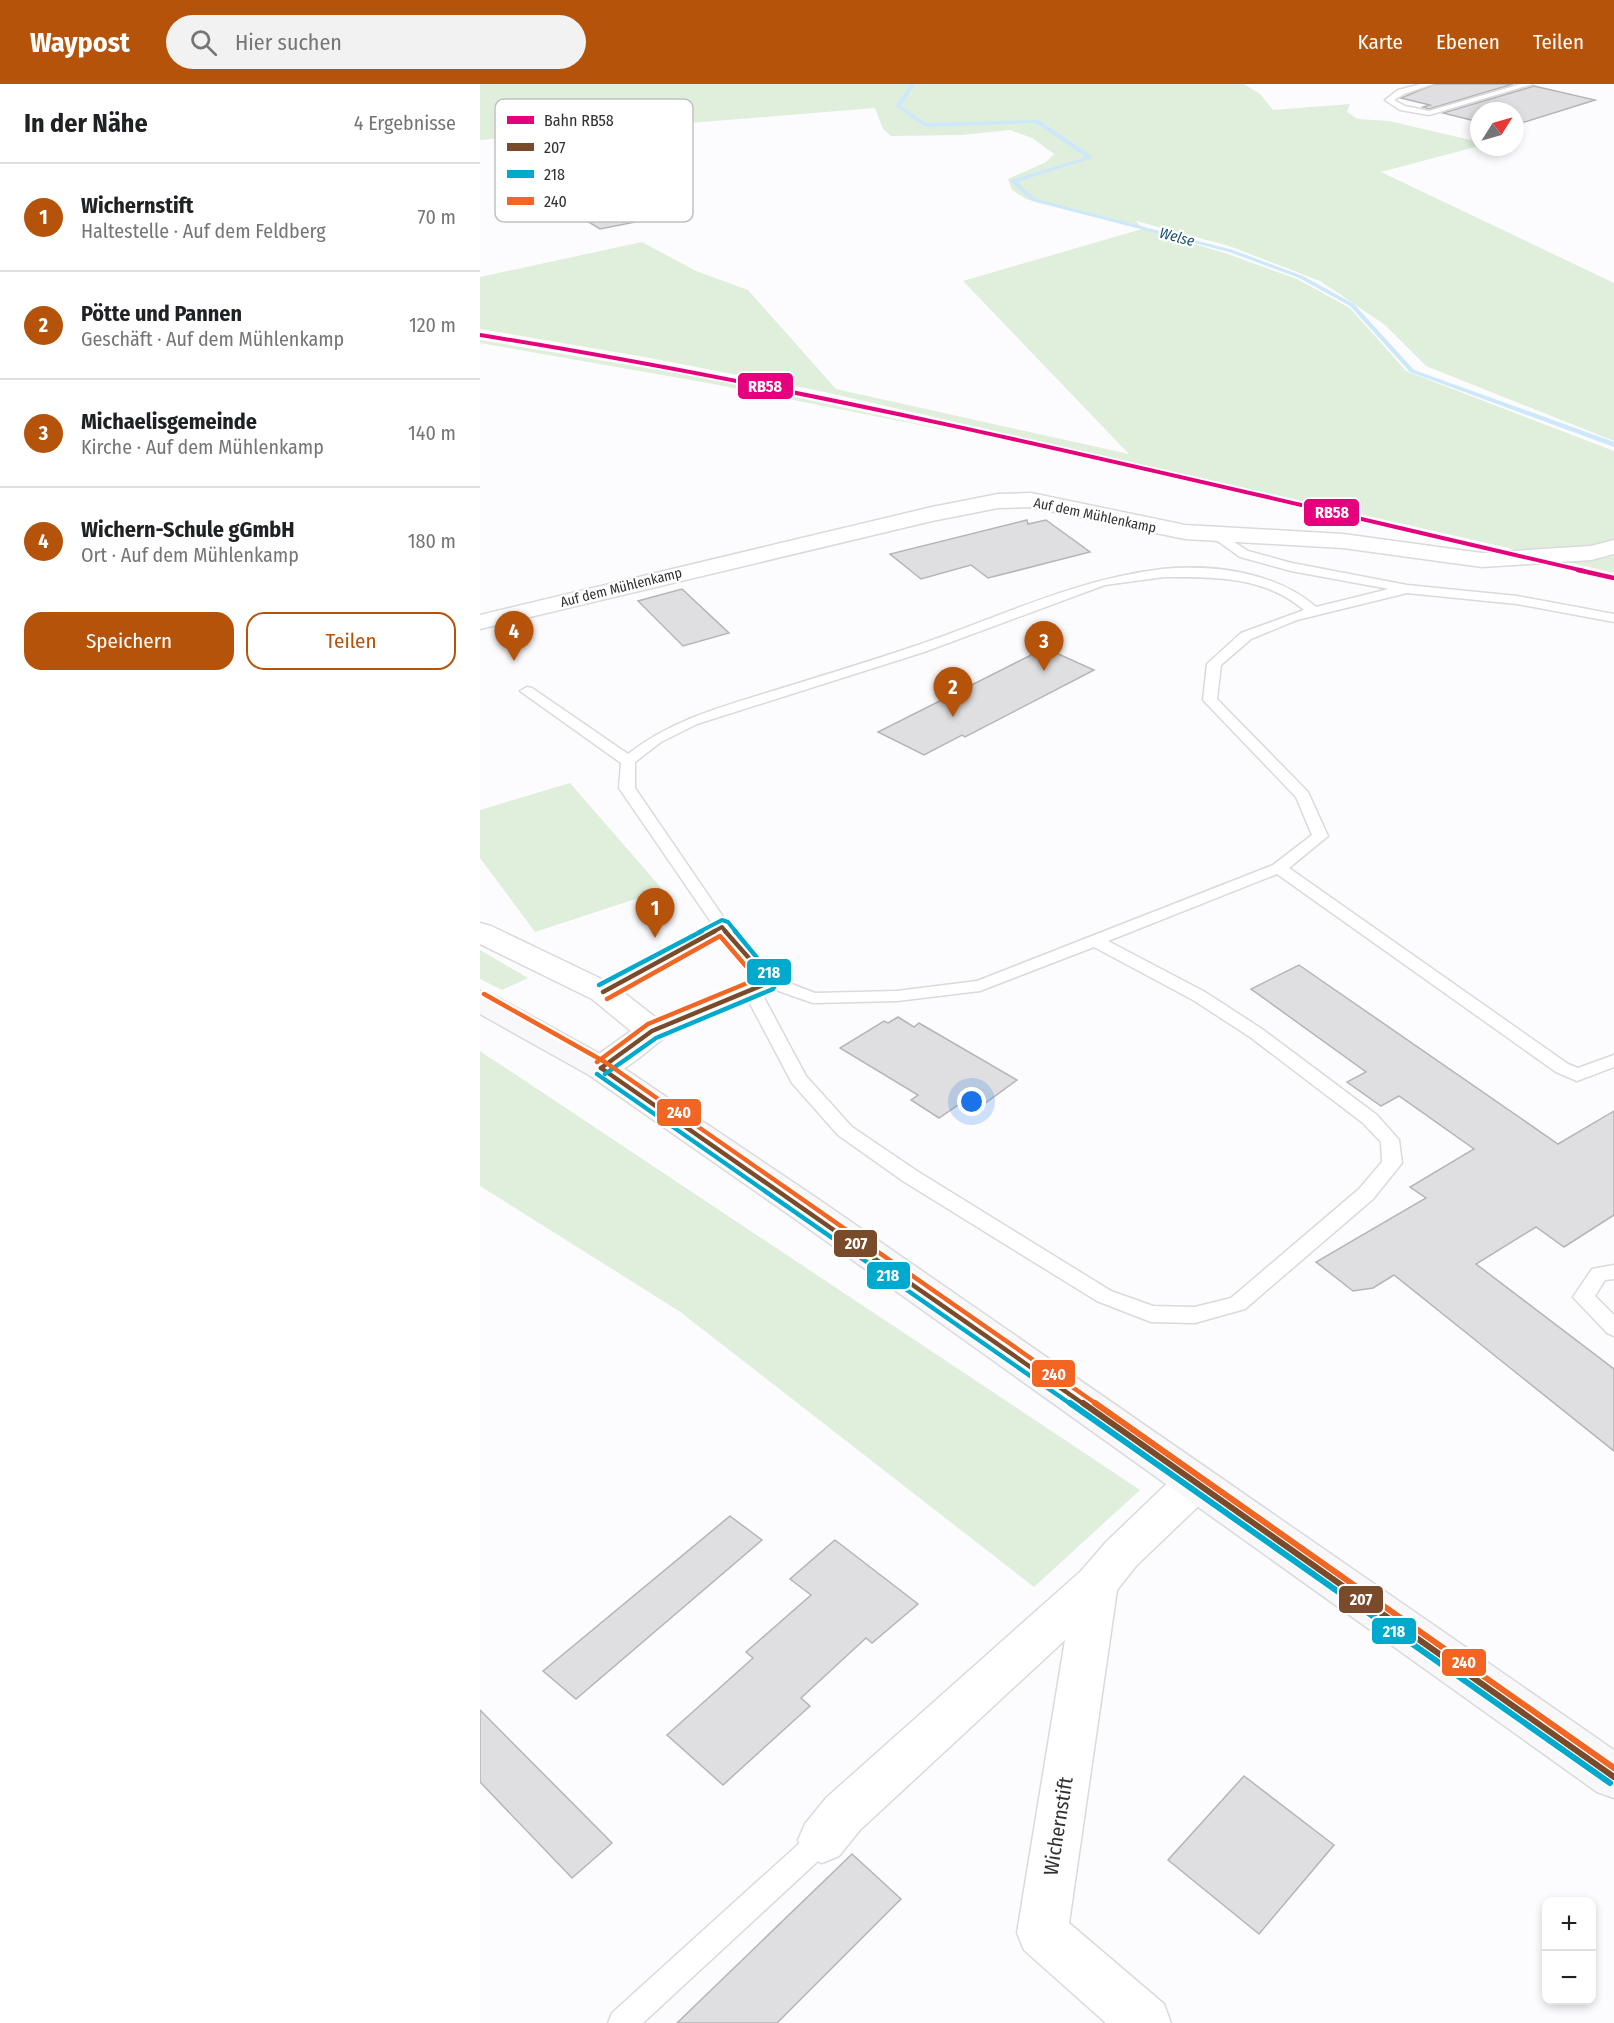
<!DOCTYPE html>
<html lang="de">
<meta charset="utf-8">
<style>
:root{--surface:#fff;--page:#f2f2f2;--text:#202124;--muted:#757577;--line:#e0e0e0;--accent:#b45309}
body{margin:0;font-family:"Fira Sans Condensed",sans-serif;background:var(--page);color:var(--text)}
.controls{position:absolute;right:18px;bottom:18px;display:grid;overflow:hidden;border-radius:12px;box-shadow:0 3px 9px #0003}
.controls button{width:54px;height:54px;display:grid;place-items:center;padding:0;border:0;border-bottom:2px solid var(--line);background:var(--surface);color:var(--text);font:30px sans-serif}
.compass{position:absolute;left:990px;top:18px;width:54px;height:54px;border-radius:50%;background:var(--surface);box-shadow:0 3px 9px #0003;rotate:53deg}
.you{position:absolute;left:492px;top:1018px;width:21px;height:21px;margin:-15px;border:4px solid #fff;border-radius:50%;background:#1a73e8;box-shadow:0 0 0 9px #1a73e833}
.badge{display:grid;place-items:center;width:39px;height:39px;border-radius:50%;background:var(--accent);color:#fff;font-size:20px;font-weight:700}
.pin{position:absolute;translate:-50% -50px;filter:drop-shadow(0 2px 3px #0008)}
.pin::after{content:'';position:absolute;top:32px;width:21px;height:18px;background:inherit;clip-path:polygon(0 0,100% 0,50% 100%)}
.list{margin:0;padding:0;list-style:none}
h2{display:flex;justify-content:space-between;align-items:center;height:78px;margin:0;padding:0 24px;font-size:26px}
h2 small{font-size:20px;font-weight:400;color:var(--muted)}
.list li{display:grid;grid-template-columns:39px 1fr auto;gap:18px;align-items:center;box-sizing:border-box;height:108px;padding:0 24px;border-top:2px solid var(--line)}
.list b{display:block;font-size:22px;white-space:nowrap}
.list p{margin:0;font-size:20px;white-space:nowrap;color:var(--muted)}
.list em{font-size:20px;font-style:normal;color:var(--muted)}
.actions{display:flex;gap:12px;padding:18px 24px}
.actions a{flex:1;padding:14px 0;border:2px solid var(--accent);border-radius:18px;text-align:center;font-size:21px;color:var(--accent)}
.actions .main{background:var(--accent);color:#fff}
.icon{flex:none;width:33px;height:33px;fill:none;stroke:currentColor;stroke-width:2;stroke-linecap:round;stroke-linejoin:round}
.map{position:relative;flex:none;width:1134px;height:1939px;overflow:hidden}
header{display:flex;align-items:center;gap:36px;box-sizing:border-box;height:84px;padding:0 30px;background:var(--accent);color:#fff}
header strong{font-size:28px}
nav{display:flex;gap:33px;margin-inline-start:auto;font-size:21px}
.search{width:420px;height:54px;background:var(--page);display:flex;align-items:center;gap:15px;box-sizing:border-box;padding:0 21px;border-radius:33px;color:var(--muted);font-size:22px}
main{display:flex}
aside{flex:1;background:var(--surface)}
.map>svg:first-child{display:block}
</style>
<header>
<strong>Waypost</strong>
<div class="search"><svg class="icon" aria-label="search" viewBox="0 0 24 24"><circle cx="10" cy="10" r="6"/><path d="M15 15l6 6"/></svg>Hier suchen</div>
<nav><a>Karte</a><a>Ebenen</a><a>Teilen</a></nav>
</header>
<main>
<aside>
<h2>In der Nähe<small>4 Ergebnisse</small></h2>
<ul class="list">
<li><span class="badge">1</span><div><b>Wichernstift</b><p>Haltestelle · Auf dem Feldberg</p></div><em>70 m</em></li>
<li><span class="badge">2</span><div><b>Pötte und Pannen</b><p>Geschäft · Auf dem Mühlenkamp</p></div><em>120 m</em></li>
<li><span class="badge">3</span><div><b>Michaelisgemeinde</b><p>Kirche · Auf dem Mühlenkamp</p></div><em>140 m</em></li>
<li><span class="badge">4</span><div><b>Wichern-Schule gGmbH</b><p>Ort · Auf dem Mühlenkamp</p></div><em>180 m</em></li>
</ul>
<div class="actions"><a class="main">Speichern</a><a>Teilen</a></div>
</aside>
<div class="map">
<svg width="1134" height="1939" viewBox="0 0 1134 1939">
<rect width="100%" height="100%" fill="#fcfcfe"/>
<!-- green -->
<g fill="#e0eedc">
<path d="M0 0H764L780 10 793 26 870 20 867 28 878 35 909 37 999 58V62L901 88 1134 199V357L946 282 905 241 840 197 749 162 656 137 663 145 745 169 817 195 870 224 926 287 1134 367V457L1108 464 1055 470 340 307 170 274 0 245V193L162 158 216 187 268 206 356 305 649 370 483 197 662 145 546 115 532 106 528 95 566 78 574 70 552 54 530 46 482 51 411 52 403 45 395 24 0 56Z"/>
<path d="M0 256 232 295 485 350 228 299 0 259Z"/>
<path d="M1134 472V489L1083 477C1101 474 1117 476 1134 472Z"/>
<path d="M90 699 183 806 55 848 0 774V726Z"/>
<path d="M0 866 48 894 22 906 0 895Z"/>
<path d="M0 967 660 1406 554 1503 199 1227 0 1102Z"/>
</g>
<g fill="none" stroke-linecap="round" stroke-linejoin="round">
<!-- stream -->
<path fill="#cee8fb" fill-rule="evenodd" d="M431 0H435L421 22 446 39 559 36 612 72V74L537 98 556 115 753 166 823 192 874 220 934 286 1134 358V363L930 288 870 222 819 194 749 168 552 117 531 98V96L606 73 556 39 445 43 415 22Z"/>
</g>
<!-- building -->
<g fill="#dfdee0" stroke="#b6b5b6" stroke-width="1.5">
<path d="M955 0H1033L949 25 943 23 950 21 921 14Z"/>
<path d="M1054 2 1115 16 1035 41V27H999V38L963 29Z"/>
<path d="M91 92 111 103 115 102 171 135 120 145 46 100Z"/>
<path d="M547 436 548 440 566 436 610 468 508 494 491 481 441 495 410 470Z"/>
<path d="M202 505 249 549 203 562 158 517Z"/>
<path d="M565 564 614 586 485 653 482 651 444 671 398 648Z"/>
<path d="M819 881 1078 1060 1134 1027V1131L1084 1163 1056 1143 996 1180 1134 1285V1367L914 1191 893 1204 873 1207 836 1178 946 1114 930 1103 994 1065 919 1012 901 1022 867 998 886 988 771 905Z"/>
<path d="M418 933 434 943 439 939 537 996 497 1025 484 1017 459 1034 431 1016 438 1011 360 964 404 937 408 939Z"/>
<path d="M250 1432 282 1456 96 1615 63 1587Z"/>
<path d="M355 1456 438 1520 392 1559 386 1554 321 1614 330 1622 243 1701 187 1651 273 1574 266 1568 331 1511 310 1495Z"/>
<path d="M0 1626 132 1759 92 1794 0 1698Z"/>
<path d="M764 1692 854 1761 779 1850 688 1776Z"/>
<path d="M372 1770 421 1815 297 1939H197Z"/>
</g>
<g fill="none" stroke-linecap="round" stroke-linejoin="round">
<defs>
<g id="lane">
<path d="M941 0H953L924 10 914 16 925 22 949 27 1041 0H1053L949 31 920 26 905 16 918 6Z"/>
<path d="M739 448 768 467 812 479 927 501 1037 512 1134 530V538L1037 520 927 509 817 536 771 555 741 581 737 615 828 708 848 752 809 784 1088 980 1098 984 1134 971V983L1097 997 1076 988 797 790 628 857 725 908 782 945 897 1031 919 1056 922 1079 893 1115 765 1225 715 1239 671 1238 617 1217 423 1097 358 1051 312 999 267 914 178 951H166L163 947 166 943 279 896 240 851 129 912H117L114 908 117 904 233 841 139 704 141 679 40 607 47 603 52 604 148 670C189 638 234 625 283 610 334 594 385 579 435 562 517 534 596 495 682 485 734 480 796 488 836 523L909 505 811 487 760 473 735 455V449ZM684 493C733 493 785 492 824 526L761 549 727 580 723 616 816 713 832 751 793 781 497 897 417 907 335 909 296 894 248 840 155 704V678L181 658 217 640 444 568 625 501ZM614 863 713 916 770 953 883 1039 901 1058 902 1078 879 1105 751 1214 715 1223 673 1222 631 1207 437 1087 372 1043 326 992 281 908 290 904 333 919 417 917 500 907Z"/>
<path d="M1134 1181V1195L1125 1196 1115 1212 1134 1231V1252L1127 1249 1093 1213 1112 1185Z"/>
<path d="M342 1744 351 1747 355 1756 351 1765 163 1939H128L132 1929 333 1747Z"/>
</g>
<g id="street">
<path d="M551 409 705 441 863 450 1002 469 1111 462 1134 456V470L1111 476 1002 483 863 464 705 455 551 423 518 424 452 437 0 545V531L452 423 518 410Z"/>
<path d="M0 839 11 842 134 901 184 940 188 947 184 954C162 970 137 999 109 991L104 984 109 977 151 947 112 915 0 860Z"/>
<path d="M715 1383 730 1387 736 1399 730 1411 656 1482 637 1506 589 1839 684 1920 691 1939H626L544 1866 537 1849 585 1556 380 1746 359 1772 342 1779 325 1772 318 1756 325 1740 346 1714 601 1487 626 1458 700 1387Z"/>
</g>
<path id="secondary" d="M0 907 11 910 133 977 344 1119 1134 1666V1714L1117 1708 318 1137 109 991 0 930Z"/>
</defs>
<!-- lane casing -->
<use href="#lane" stroke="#d9dadb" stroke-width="3"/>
<!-- street casing -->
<use href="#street" stroke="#d9dadb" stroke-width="3"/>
<!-- secondary casing -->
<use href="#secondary" stroke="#d9dadb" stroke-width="3"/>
<!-- lane -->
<use href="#lane" fill="#fff" fill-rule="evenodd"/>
<!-- street -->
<use href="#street" fill="#fff" fill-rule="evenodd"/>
<!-- secondary -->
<use href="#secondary" fill="#f8f8fb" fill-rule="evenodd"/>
<defs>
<path id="bus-1-far2" d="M233 848 242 843 246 848"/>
<g id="bus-1-far1">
<path d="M123 908 235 847"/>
<path d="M121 984 605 1321"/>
<path d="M121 984 172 947 290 898 245 847"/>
</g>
<path id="bus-1" d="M603 1319 1134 1693"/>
<path id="bus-2-far2" d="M219 848 242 836 248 838 256 848"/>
<g id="bus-2-far1">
<path d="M119 901 222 847"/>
<path d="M117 990 592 1321"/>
<path d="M125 990 176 954 293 905 297 898 255 847"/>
</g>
<path id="bus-2" d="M590 1319 1130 1699"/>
<g id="bus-3-far1">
<path d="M4 910 125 978 618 1321"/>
<path d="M117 978 168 940 277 895 240 852 127 915"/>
</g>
<path id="bus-3" d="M615 1319 1134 1684"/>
</defs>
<!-- bus-1-far2 casing -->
<use href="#bus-1-far2" stroke="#fff" stroke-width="8"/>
<!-- bus-1-far1 casing -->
<use href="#bus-1-far1" stroke="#fff" stroke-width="9"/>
<!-- bus-1 casing -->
<use href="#bus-1" stroke="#fff" stroke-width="10"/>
<!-- bus-2-far2 casing -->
<use href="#bus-2-far2" stroke="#fff" stroke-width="8"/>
<!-- bus-2-far1 casing -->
<use href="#bus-2-far1" stroke="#fff" stroke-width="9"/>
<!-- bus-2 casing -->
<use href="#bus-2" stroke="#fff" stroke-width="10"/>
<!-- bus-3-far1 casing -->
<use href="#bus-3-far1" stroke="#fff" stroke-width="9"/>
<!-- bus-3 casing -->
<use href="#bus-3" stroke="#fff" stroke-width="10"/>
<!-- bus-1-far2 -->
<use href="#bus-1-far2" stroke="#7a4b2a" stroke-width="4"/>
<!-- bus-1-far1 -->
<use href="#bus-1-far1" stroke="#7a4b2a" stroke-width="4.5"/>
<!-- bus-1 -->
<use href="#bus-1" stroke="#7a4b2a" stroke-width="6"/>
<!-- bus-2-far2 -->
<use href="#bus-2-far2" stroke="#00a9ce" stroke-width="4"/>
<!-- bus-2-far1 -->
<use href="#bus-2-far1" stroke="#00a9ce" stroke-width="4.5"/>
<!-- bus-2 -->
<use href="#bus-2" stroke="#00a9ce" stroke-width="6"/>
<!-- bus-3-far1 -->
<use href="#bus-3-far1" stroke="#f26522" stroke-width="4.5"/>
<!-- bus-3 -->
<use href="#bus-3" stroke="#f26522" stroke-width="6"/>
<defs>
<path id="rail-1-far1" d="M0 251C372 311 737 402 1104 487"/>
<path id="rail-1" d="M1098 486 1134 494"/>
</defs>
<!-- rail-1-far1 casing -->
<use href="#rail-1-far1" stroke="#fff" stroke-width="7"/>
<!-- rail-1 casing -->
<use href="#rail-1" stroke="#fff" stroke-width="8"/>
<!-- rail-1-far1 -->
<use href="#rail-1-far1" stroke="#e5007d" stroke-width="4"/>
<!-- rail-1 -->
<use href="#rail-1" stroke="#e5007d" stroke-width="4.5"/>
</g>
<g text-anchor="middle" stroke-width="4.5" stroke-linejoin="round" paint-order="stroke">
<!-- far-street labels -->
<g font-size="14" fill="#303132" stroke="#fff">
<text transform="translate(615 431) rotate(12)" y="5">Auf dem Mühlenkamp</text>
<text transform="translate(141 503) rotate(-14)" y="5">Auf dem Mühlenkamp</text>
</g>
<!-- far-water labels -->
<g font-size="15" font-style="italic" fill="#1b5071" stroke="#fff">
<text transform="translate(697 153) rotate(15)" y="5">Welse</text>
</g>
<!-- near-street labels -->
<g font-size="20" fill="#303132" stroke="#fff">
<text transform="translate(578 1742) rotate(-81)" y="7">Wichernstift</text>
</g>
</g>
<!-- legend -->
<rect x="15" y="15" width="198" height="123" rx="9" fill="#fff" stroke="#c1c1c2" stroke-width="1.5"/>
<rect x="27" y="32" width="27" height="8" fill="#e5007d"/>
<rect x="27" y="59" width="27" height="8" fill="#7a4b2a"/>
<rect x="27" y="86" width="27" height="8" fill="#00a9ce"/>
<rect x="27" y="113" width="27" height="8" fill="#f26522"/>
<g font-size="16" fill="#303132">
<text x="64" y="42">Bahn RB58</text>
<text x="64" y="69">207</text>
<text x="64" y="96">218</text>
<text x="64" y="123">240</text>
</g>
<g stroke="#fff" stroke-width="2">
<rect x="257" y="288" width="57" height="28" rx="6" fill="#e5007d"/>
<rect x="823" y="414" width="57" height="29" rx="6" fill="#e5007d"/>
<rect x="266" y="874" width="46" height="28" rx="6" fill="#00a9ce"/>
<rect x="176" y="1014" width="46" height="29" rx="6" fill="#f26522"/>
<rect x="353" y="1145" width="45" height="29" rx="6" fill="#7a4b2a"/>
<rect x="386" y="1177" width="45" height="29" rx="6" fill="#00a9ce"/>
<rect x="551" y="1275" width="45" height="29" rx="6" fill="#f26522"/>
<rect x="858" y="1501" width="46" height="29" rx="6" fill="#7a4b2a"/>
<rect x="891" y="1533" width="46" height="28" rx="6" fill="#00a9ce"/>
<rect x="961" y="1564" width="46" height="29" rx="6" fill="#f26522"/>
</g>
<g font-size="16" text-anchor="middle" font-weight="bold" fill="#fff">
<text x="285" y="308">RB58</text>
<text x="852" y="434">RB58</text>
<text x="289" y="894">218</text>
<text x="199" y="1034">240</text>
<text x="376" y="1165">207</text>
<text x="408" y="1197">218</text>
<text x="574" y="1296">240</text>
<text x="881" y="1521">207</text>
<text x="914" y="1553">218</text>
<text x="984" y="1584">240</text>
</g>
</svg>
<div class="controls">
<button>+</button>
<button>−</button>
</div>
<svg class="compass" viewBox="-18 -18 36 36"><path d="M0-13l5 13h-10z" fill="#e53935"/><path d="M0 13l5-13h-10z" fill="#757577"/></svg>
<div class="you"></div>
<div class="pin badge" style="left:175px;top:854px">1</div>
<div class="pin badge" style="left:473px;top:633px">2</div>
<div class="pin badge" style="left:564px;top:587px">3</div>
<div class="pin badge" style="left:34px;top:577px">4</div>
</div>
</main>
